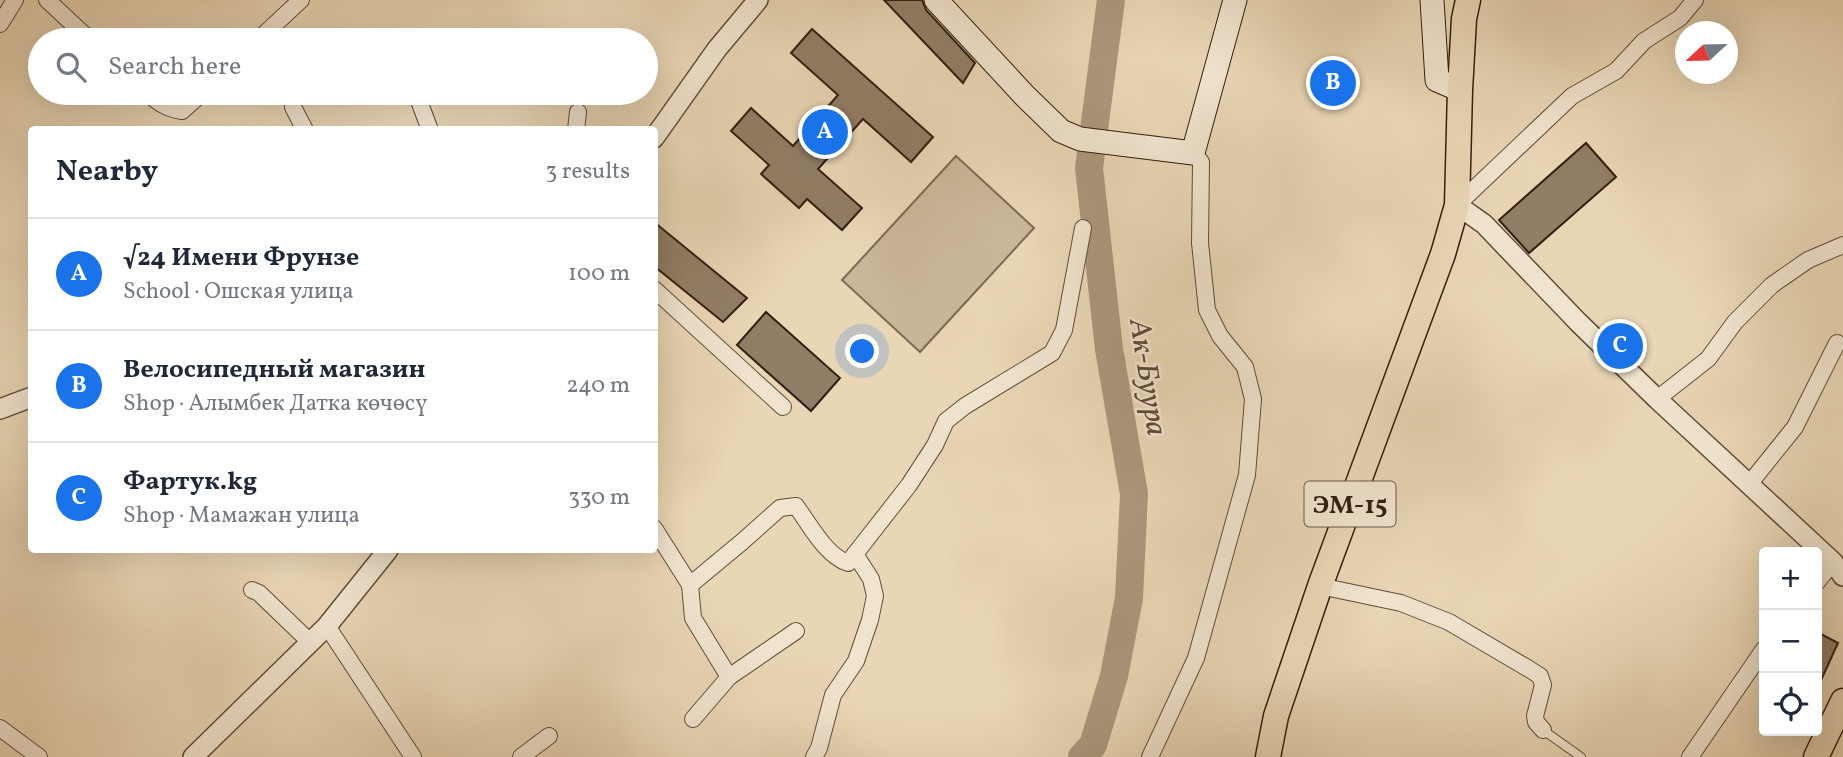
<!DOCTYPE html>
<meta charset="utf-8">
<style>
:root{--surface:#fff;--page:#f2f2f3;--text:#1f2937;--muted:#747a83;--line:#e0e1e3;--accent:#1a73e8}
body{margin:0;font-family:Vollkorn,serif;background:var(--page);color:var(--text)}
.controls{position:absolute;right:21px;bottom:21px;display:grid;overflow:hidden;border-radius:7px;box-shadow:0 7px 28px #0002}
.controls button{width:63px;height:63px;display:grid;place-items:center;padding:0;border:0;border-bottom:2px solid var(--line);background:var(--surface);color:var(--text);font:35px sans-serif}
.compass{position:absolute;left:1675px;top:21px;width:63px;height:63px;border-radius:50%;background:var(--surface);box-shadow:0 7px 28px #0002;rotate:248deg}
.you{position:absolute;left:863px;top:352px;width:24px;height:24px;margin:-18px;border:5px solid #fff;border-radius:50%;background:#1a73e8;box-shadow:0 0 0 10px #1a73e833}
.badge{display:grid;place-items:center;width:46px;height:46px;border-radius:50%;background:var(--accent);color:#fff;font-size:23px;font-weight:700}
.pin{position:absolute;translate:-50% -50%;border:4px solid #fff;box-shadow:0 2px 7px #0006}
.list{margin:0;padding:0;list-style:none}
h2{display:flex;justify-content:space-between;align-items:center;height:91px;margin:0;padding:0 28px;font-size:30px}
h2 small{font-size:23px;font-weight:400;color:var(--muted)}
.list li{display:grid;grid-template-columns:46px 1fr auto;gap:21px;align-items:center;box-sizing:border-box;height:112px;padding:0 28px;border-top:2px solid var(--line)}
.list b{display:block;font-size:26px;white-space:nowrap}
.list p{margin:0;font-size:23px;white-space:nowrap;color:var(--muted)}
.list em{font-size:23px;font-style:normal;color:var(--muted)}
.icon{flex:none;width:38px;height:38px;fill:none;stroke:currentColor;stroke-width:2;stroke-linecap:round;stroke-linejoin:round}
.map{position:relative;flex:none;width:1843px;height:757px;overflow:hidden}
.search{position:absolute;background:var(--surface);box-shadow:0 7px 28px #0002;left:28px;top:28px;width:630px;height:77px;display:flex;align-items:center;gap:18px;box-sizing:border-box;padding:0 24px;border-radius:38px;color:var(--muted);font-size:26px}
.panel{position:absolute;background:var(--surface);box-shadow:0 7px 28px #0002;left:28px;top:126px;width:630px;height:427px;border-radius:7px}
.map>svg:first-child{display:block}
</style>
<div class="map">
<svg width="1843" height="757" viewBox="0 0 1843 757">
<rect width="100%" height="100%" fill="#e9d6b5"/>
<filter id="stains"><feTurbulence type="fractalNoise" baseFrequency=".00286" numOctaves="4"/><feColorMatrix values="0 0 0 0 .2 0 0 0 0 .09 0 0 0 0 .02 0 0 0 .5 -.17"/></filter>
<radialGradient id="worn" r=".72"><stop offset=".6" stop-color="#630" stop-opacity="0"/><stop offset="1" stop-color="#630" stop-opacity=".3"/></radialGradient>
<!-- green -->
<path fill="#cab799" stroke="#7e6a55" stroke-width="2" d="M956 156 1034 228 920 352 842 280Z"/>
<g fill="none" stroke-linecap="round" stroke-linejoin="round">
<!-- river -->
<path stroke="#ab977d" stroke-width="28" d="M1082 757 1093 745 1114 676 1129 598 1134 494 1109 349 1089 168 1111 0"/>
</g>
<!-- building -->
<g fill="#917e66" stroke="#321e11" stroke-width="2">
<path d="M884 0H922L926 10 975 63 963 83Z"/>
<path d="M812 29 933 137 911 162 863 119 818 169 862 208 842 230 807 199 799 208 761 174 769 165 731 131 751 108 793 146 838 95 791 53Z"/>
<path d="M1586 143 1616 177 1529 253 1499 220Z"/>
<path d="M654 222 747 298 723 322 654 266Z"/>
<path d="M766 312 840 378 811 411 737 345Z"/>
<path d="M1817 632 1838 643 1817 689Z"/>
</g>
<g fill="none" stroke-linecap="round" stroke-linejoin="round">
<defs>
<path id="service" d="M1543 730 1581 757"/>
<g id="minor">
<path d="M47 0 90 40"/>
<path d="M0 24 15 0"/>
<path d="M258 40 301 0"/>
<path d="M147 93C159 103 167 109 182 111L202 93"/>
<path d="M416 93 430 130"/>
<path d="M293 107 305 130"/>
<path d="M576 130 578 112"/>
<path d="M1457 205 1572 96 1616 71 1644 41 1680 18 1695 0"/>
<path d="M654 289 783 407"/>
<path d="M1657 399 1708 359 1735 322 1772 285 1808 260 1843 245"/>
<path d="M1750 483 1795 427 1837 343"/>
<path d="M654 528 690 585 743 541 780 508 796 506C810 525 826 556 848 563L909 485 935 445 946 421 965 406 1052 353 1064 330 1083 228"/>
<path d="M1817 582 1833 562"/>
<path d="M690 585 693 618 729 677"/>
<path d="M1320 586 1401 603 1449 622 1529 669 1540 676 1543 685 1535 716 1536 722 1543 730"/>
<path d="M252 590 259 593 311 643"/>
<path d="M327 626 413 757"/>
<path d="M693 719 729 677 796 631"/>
<path d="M0 728 39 757"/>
<path d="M521 757 549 736"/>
<path d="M814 757 819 748 833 695 856 661 870 620 875 596 871 579 855 554"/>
<path d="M1150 757 1196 658 1247 475 1253 399 1245 367 1220 336 1207 310 1200 243 1201 162 1193 153"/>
<path d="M1690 757 1764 649"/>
</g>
<g id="tertiary">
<path d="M654 138 717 49 758 0"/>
<path d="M1457 205 1484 224 1578 322 1657 399 1833 562 1843 576"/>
<path d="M0 409 32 397"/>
<path d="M193 757 327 626 388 550"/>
</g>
<g id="secondary">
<path d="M936 0 1025 96 1061 131 1080 139 1193 153 1235 0"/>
<path d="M1432 0 1437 80 1460 90"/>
</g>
<g id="primary">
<path d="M1268 757 1276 716 1320 586 1443 254 1457 205 1460 90 1464 19 1468 0"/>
<path d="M1816 757 1843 701"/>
</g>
</defs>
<!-- service casing -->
<use href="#service" stroke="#604c3a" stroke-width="10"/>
<!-- minor casing -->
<use href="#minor" stroke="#604c3a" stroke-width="18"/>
<!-- tertiary casing -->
<use href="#tertiary" stroke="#604c3a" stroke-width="22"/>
<!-- secondary casing -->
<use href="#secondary" stroke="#321e11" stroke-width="25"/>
<!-- primary casing -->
<use href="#primary" stroke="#321e11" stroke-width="27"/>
<!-- service -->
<use href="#service" stroke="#f1e4cf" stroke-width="8"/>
<!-- minor -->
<use href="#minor" stroke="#f1e4cf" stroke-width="16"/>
<!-- tertiary -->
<use href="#tertiary" stroke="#f1e4cf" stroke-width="19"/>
<!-- secondary -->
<use href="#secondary" stroke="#f1e4cf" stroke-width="23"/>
<!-- primary -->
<use href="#primary" stroke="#e9d6b5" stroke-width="24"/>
</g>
<g text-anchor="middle" stroke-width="5" stroke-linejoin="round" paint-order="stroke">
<!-- shield labels -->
<rect fill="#f1e4cf" stroke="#6b594a" stroke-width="2" x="1304.5" y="481.5" width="91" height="45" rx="5"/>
<g font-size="26" font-weight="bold" fill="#321e11">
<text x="1350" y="513">ЭМ-15</text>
</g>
<!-- water labels -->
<g font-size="30" font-style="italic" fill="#5c4837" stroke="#f1e4cf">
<text transform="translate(1149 377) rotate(81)" y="10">Ак-Буура</text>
</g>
</g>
<rect width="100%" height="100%" filter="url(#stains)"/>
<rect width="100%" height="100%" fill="url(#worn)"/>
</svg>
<div class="controls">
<button>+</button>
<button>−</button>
<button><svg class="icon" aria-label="locate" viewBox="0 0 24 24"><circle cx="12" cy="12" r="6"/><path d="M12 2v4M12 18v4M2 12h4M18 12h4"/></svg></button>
</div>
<svg class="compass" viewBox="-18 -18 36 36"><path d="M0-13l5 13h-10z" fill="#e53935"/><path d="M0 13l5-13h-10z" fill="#747a83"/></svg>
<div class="you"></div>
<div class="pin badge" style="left:825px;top:132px">A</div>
<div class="pin badge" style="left:1333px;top:83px">B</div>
<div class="pin badge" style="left:1620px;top:346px">C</div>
<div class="search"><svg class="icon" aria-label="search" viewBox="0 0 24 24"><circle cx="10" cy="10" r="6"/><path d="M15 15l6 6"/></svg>Search here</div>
<section class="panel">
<h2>Nearby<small>3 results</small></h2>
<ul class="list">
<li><span class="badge">A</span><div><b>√24 Имени Фрунзе</b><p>School · Ошская улица</p></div><em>100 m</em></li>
<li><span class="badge">B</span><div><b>Велосипедный магазин</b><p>Shop · Алымбек Датка көчөсү</p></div><em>240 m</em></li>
<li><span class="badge">C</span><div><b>Фартук.kg</b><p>Shop · Мамажан улица</p></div><em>330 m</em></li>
</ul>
</section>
</div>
